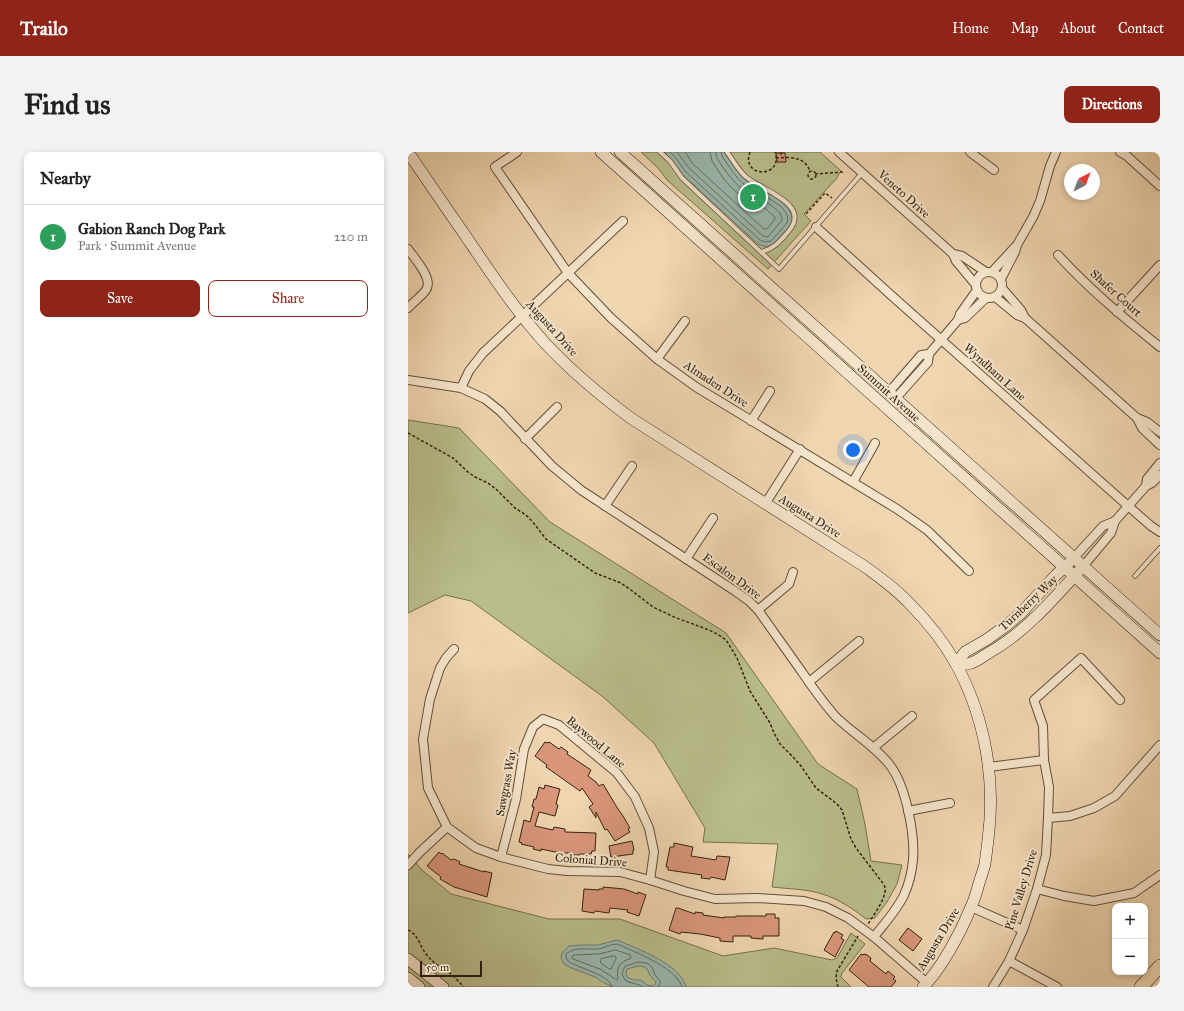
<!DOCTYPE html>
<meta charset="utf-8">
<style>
:root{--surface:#fff;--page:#f2f2f2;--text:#202124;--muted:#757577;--line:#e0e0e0;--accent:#8f2418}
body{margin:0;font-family:"IM FELL Great Primer",serif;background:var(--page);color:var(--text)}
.controls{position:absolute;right:12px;bottom:12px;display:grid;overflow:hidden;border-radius:8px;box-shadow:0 2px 6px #0003}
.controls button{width:36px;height:36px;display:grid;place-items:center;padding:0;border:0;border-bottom:1px solid var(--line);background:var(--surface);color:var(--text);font:20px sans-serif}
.compass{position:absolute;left:656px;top:12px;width:36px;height:36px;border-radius:50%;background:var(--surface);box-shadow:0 2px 6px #0003;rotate:42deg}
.scale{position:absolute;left:12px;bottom:10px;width:62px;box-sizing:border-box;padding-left:4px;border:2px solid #322210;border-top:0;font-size:11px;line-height:14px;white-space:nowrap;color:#322210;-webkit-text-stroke:3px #f5e4cc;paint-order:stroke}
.you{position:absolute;left:445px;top:298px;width:14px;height:14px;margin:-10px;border:3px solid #fff;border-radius:50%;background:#1a73e8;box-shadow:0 0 0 6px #1a73e833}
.badge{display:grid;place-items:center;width:26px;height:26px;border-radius:50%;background:var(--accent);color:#fff;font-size:13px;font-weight:700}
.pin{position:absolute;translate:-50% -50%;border:2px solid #fff;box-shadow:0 1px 4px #0006}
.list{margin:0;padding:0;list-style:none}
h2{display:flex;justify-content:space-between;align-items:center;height:52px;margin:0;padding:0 16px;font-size:17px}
h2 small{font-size:13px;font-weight:400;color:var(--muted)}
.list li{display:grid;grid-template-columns:26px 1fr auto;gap:12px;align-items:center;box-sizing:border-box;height:64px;padding:0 16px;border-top:1px solid var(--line)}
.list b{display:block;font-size:15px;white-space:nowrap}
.list p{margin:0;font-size:13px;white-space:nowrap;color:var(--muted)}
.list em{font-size:13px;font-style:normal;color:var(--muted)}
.actions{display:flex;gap:8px;padding:12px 16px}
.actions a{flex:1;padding:9px 0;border:1px solid var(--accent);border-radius:8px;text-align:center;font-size:14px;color:var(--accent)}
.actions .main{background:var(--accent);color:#fff}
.map{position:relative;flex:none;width:752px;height:835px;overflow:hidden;border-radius:8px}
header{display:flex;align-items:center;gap:24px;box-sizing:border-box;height:56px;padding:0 20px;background:var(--accent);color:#fff}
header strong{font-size:19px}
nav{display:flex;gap:22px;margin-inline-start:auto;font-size:14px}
.intro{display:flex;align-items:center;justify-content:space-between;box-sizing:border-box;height:96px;padding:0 24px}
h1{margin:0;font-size:28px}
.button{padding:10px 18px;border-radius:8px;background:var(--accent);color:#fff;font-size:14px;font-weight:700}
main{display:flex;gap:24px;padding:0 24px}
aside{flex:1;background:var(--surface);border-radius:8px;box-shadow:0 2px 6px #0003}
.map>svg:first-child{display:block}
</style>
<header>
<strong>Trailo</strong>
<nav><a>Home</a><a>Map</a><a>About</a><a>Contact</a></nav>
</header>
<div class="intro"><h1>Find us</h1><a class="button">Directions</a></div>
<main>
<aside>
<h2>Nearby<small></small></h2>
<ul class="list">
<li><span class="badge" style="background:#2e9e5b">1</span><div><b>Gabion Ranch Dog Park</b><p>Park · Summit Avenue</p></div><em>220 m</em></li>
</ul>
<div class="actions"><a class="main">Save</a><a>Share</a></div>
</aside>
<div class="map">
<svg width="752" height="835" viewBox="0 0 752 835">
<rect width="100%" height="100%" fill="#efd5b0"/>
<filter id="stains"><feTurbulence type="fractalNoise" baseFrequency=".005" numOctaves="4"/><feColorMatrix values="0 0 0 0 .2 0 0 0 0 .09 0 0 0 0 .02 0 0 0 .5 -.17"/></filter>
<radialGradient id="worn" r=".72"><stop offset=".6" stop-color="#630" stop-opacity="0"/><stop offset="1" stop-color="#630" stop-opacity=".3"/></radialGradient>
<!-- green -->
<g fill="#b9bd8c" stroke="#76704e">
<path d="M233 0H412L433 19 428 27 396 62 403 69 360 117 259 28 250 16Z"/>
<path d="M0 268 51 276 142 370 318 481 410 612 449 637 457 672 463 709 494 713 489 732 479 750 467 766 458 767C445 757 431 747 414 742 399 737 381 737 364 735L370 692 295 690 297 676 246 591 194 544 63 449 37 443 0 461Z"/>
<path d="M0 702 14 718 43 742 141 767H212L315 804 366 796 424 808 429 806 443 781 457 792 434 821 433 825 443 835H0Z"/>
</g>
<!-- water -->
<g fill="#9ab8af" stroke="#707c6f" fill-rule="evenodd">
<path d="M256 0H316C322 9 327 18 334 25 345 36 386 49 384 68 383 75 373 83 369 88 363 95 359 96 350 92L274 22 265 9Z"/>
<path d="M209 788C230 797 272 812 278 835H205L193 829 187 825 161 815 156 812 153 806 154 801 161 794 175 793H190ZM230 814C242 814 238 819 244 826 246 828 247 829 248 831L245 834 239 833 233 828H227L220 826 218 822 219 817Z"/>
</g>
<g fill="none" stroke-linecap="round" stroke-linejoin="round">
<!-- shore -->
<g stroke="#666d60" stroke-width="1">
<path d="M262 0 268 6 277 19 352 88 357 90 363 89 379 71C386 54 347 41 337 33 327 25 321 14 314 4L313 0"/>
<path d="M269 0 281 16 355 84 360 85 374 68C374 54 344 45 334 37 326 30 320 23 314 14 311 9 308 6 308 0"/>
<path d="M277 0 285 12 356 77H359L367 67V65L358 57 333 44 323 35 315 26 304 9 302 0"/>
<path d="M208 798 222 803 223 805 222 807C212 809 208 816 210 826L209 828 192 817 165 807 164 805 165 803 191 802Z"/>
<path d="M206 804 208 805V807L203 817H201L192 810 193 807Z"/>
<path d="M204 835C203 823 169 816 160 809L158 806V802C167 794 180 798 191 797 196 796 203 792 209 792 213 793 219 797 223 798 238 805 269 818 274 835"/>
<path d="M235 835C231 831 222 832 217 828L214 822 217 814 230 810 239 811 244 815 247 823 252 829V832L250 835"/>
</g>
</g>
<!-- building -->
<g fill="#da967b" stroke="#322210">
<path d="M368 1H377L378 10H369Z"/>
<path d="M137 590 140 591 141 590 151 597 153 595 160 600 159 602 183 618 180 624 188 630 191 634 195 632 210 657 215 664 222 676 220 677 222 680 207 689 199 677 197 678 188 660V666L181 655 185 652 174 636 172 639 138 615 139 613 127 604Z"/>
<path d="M137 633 152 637 148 652 150 653 147 664 131 660 127 674 145 678 146 675 157 677V680L188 681 187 699H184L183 702H172L171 703H165V701H152L133 697V699L125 697 126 695 113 692 114 691 111 690 116 668 122 670 126 655H124L126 647H128L131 635 136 637Z"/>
<path d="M224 689 226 698H225V702L203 705 201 694Z"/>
<path d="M266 691 285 695 283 704 308 708 309 704 322 705 317 728 303 725 302 727 293 726 294 723 260 718V715H258L262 695H266Z"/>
<path d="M31 700 33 702 34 701 43 708 46 707 52 710 51 712 76 720V719L84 721 79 745 46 735 32 727 33 725 19 714Z"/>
<path d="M195 735 216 737 230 742V740L238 743 231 764 219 760 220 758 202 756 201 761 187 759 186 761 174 759 176 737 191 738V737H195Z"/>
<path d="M268 756H270L287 762V760L295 761V763L316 766V765H328V764H358V762H367V766H371V784H355V787L343 786V784H325V790L312 789V786L292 782 273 780 272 782 261 778Z"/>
<path d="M500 776 514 787 505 799 491 788Z"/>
<path d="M428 779 435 783 433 786 436 788 427 805 416 798 426 780 427 781Z"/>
<path d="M453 802 455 803 456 802 458 803V802L463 806 462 809 478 822 480 819 487 825 485 827 488 829 483 835H461L441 818Z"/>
</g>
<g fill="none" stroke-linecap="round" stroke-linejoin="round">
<defs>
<g id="lane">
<path d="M252 0 262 9 274 26 371 117 454 21"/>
<path d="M319 0C325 8 330 18 338 25 353 38 405 52 380 80 371 90 368 95 354 100"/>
<path d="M727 424 752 396"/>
</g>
<g id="street">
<path d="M109 0 87 15 160 121 203 166 249 207 288 235 489 357 519 378 561 419"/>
<path d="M431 0 545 102 548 109 568 133"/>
<path d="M562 0 586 18"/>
<path d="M712 0 719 4 752 34"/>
<path d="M408 75 484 144 711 346 743 374 752 380"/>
<path d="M0 97C6 106 26 127 18 138 13 145 5 150 0 156"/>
<path d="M545 102 554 104 578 120"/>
<path d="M650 103C681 137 716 166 752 195"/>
<circle cx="581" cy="133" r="13"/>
<path d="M584 120 607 95"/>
<path d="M593 127 607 100 609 93 625 65 632 49 642 14 648 0"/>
<path d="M594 136 613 158 617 166"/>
<path d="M587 145 609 163 617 166 729 266 739 270 752 280"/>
<path d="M709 160 752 113"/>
<path d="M550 168 557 166 578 146"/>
<path d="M249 207 277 169"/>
<path d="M0 228 53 236 77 247 92 259 144 314 173 338 327 439 341 449 350 458C365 479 379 499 394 520 404 535 415 550 427 564 444 581 466 593 481 612 498 633 507 682 505 708 504 719 501 732 496 743 489 758 476 772 466 785"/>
<path d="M53 236 61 219 75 201 215 69"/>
<path d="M481 240 513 203 521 202"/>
<path d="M488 246 520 210 521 202 550 168 552 162 569 138"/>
<path d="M729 266 734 276 752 293"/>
<path d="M343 269 362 239"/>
<path d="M117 287 149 255"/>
<path d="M445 330 467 291"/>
<path d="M738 334 739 327 752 311"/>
<path d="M357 352 392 297"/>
<path d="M197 354 224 314"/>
<path d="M278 407 305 366"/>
<path d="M663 409 695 374 707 369 738 334 744 331 752 323"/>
<path d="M672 418 703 381 707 369"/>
<path d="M350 458 381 432 385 420"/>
<path d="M46 497 38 506 32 516 22 547 15 587 20 636 39 675 68 696 93 705 140 717 159 719 212 720 242 728 276 739 307 747 350 746 396 749 418 755 440 766 466 785 519 831"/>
<path d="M401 530 451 489"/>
<path d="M465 596 504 564"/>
<path d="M581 615 636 608"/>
<path d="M500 659 542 651"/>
<path d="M640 666 662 664 686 656 707 644 752 593"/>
<path d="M93 705 108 647 116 597 125 575 135 567 151 573 209 621 227 645 241 676 246 700 242 728"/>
<path d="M0 713 12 700 39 675"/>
<path d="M629 737 656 744 686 749 726 741 752 723"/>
<path d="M563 755 615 778"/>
<path d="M601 809 649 835"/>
<path d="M585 835 601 809 615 778 629 737 638 703 640 666 641 635 636 608 635 574 626 548 673 506 712 548"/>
</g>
<g id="secondary">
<path d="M0 0C19 28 38 56 57 83 82 120 107 158 137 191 163 219 193 244 224 267L456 414C471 425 487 436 500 450 518 468 536 490 548 512 577 565 588 628 580 688 579 696 578 704 577 712 575 720 572 727 570 735 568 742 566 749 563 755 553 780 534 816 515 835"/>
<path d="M193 0 752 501"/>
<path d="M212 0 752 483"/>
<path d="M548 512C553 512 559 513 563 511 569 509 574 505 579 502 615 482 643 450 670 420"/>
<path d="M548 512 557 500 578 488 599 473 613 461 648 423 660 412"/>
<path d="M0 807 35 835"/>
<path d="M0 826 11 835"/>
</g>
<path id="primary" d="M733 835 752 814"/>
</defs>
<!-- lane casing -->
<use href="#lane" stroke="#614f38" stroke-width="5.5"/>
<!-- street casing -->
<use href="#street" stroke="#614f38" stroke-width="10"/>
<!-- secondary casing -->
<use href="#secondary" stroke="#322210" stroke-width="12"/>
<!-- primary casing -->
<use href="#primary" stroke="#322210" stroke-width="14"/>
<!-- path -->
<g stroke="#322210" stroke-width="1.5" stroke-dasharray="3 2" stroke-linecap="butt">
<path d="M342 0C332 26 376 27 367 0"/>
<path d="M373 0V5"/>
<path d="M368 6C382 5 396 4 402 19"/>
<circle cx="404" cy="23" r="4"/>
<path d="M407 22 436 20"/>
<path d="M398 62 417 41 424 46"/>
<path d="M0 281 45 306 60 320 67 325 80 331 89 338 107 356 118 363 124 369 138 387 187 421 213 431 223 438 245 455 266 465 301 478 311 483 318 488 329 506 342 539 362 571 366 581 372 592 385 605 393 614 408 636 429 652 434 658 443 687 448 696 474 730C475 731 477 734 477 736 479 745 465 764 460 772"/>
<path d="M0 778C11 783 11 793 18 802 24 810 32 815 40 820 46 824 51 830 56 835"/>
<path d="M430 835 428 826 429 819 450 784"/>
</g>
<!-- lane -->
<use href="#lane" stroke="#f5e4cc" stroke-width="4"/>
<!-- street -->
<use href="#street" stroke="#f5e4cc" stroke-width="8"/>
<!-- secondary -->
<use href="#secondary" stroke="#f5e4cc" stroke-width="11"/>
<!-- primary -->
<use href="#primary" stroke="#efd5b0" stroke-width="13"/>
</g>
<g text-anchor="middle" stroke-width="4" stroke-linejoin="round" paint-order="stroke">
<!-- street labels -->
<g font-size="12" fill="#322210" stroke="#f5e4cc">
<text transform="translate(496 42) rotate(42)" y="4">Veneto Drive</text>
<text transform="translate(708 141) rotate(42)" y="4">Shafer Court</text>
<text transform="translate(144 176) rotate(48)" y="4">Augusta Drive</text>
<text transform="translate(587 220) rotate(42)" y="4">Wyndham Lane</text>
<text transform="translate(308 232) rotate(33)" y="4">Almaden Drive</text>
<text transform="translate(481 241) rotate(42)" y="4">Summit Avenue</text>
<text transform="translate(402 364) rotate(32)" y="4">Augusta Drive</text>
<text transform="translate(324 424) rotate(36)" y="4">Escalon Drive</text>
<text transform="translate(620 451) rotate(-43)" y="4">Turnberry Way</text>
<text transform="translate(188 590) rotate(40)" y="4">Baywood Lane</text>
<text transform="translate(98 631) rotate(-79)" y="4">Sawgrass Way</text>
<text transform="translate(183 708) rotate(4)" y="4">Colonial Drive</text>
<text transform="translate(613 738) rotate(-73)" y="4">Pine Valley Drive</text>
<text transform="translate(530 787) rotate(-59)" y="4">Augusta Drive</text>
</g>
</g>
<rect width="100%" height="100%" filter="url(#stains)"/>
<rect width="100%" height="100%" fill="url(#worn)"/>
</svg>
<div class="controls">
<button>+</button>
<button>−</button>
</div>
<svg class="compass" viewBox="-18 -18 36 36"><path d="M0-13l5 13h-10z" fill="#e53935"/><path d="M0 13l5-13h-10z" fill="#757577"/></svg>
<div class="scale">50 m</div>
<div class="you"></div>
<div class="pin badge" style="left:345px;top:45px;background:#2e9e5b">1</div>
</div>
</main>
